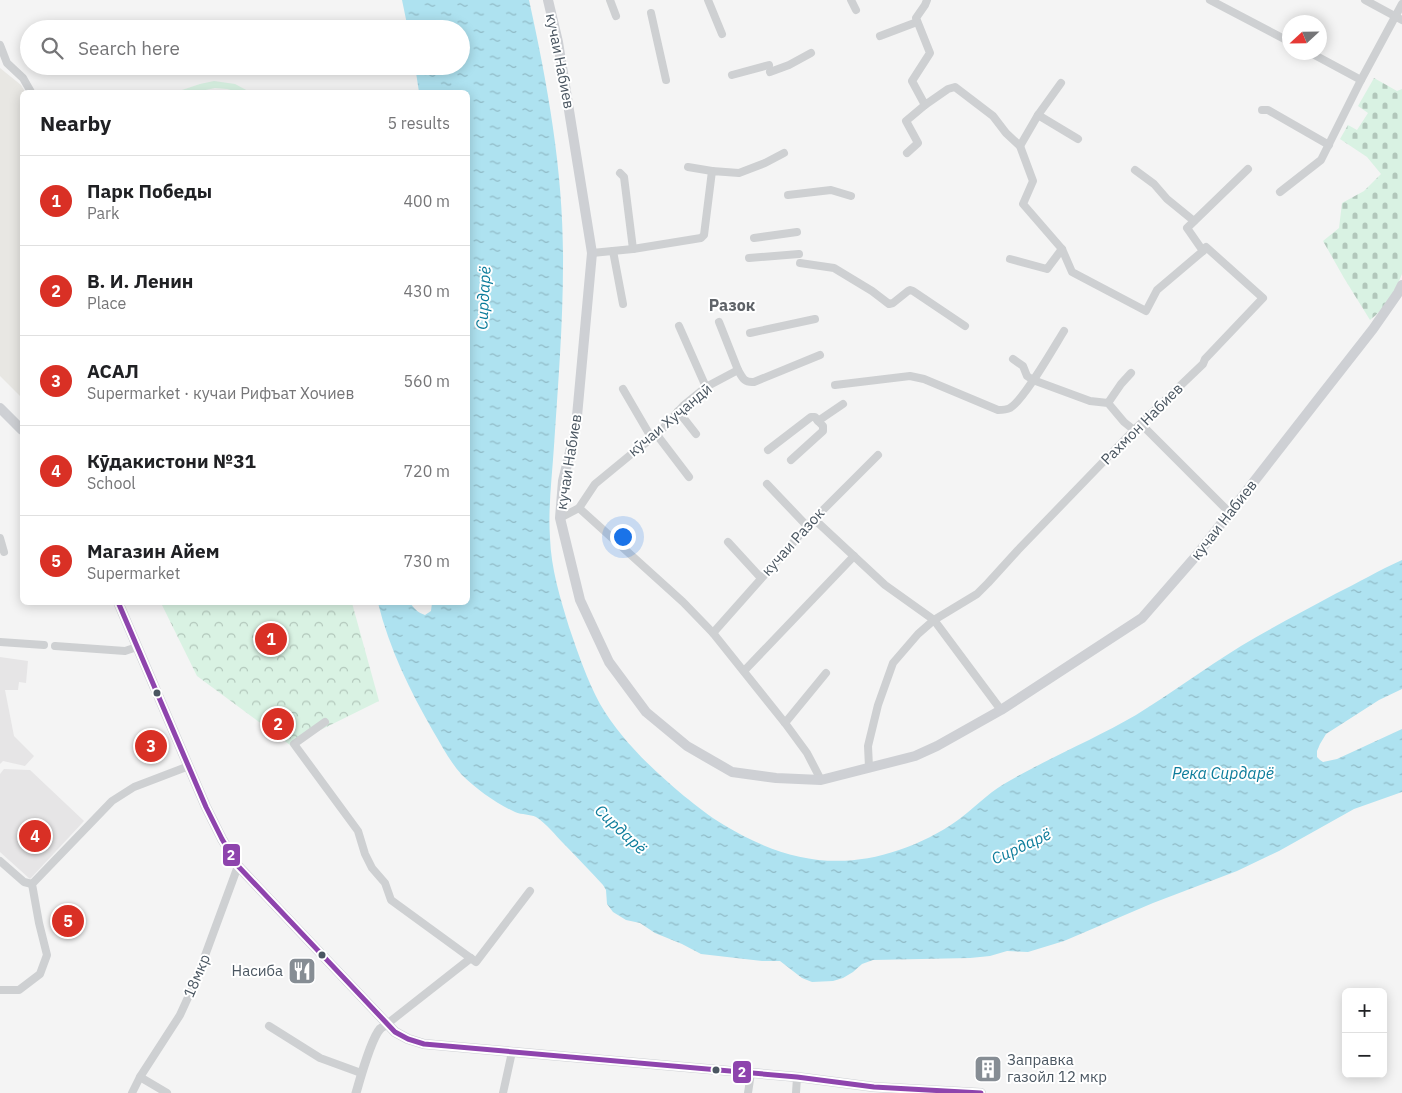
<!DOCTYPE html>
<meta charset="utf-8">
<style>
:root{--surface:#fff;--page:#f2f2f2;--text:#202124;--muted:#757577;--line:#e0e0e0;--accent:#d93025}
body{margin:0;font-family:"IBM Plex Sans",sans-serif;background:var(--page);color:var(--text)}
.controls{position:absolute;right:15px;bottom:15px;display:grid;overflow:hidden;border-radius:8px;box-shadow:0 2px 12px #0003}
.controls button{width:45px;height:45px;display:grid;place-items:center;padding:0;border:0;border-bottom:1px solid var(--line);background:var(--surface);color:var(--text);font:25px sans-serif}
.compass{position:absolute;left:1282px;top:15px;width:45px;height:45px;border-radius:50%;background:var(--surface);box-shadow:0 2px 12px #0003;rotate:248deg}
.you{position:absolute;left:622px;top:536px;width:18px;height:18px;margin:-12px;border:4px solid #fff;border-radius:50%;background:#1a73e8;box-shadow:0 0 0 8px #1a73e833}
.badge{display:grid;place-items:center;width:32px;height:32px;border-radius:50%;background:var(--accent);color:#fff;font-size:16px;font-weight:700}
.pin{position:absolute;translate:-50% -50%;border:2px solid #fff;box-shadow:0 1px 5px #0006}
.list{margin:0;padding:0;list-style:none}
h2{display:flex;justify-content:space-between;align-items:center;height:65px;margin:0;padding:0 20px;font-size:21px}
h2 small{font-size:16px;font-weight:400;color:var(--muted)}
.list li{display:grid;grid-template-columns:32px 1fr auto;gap:15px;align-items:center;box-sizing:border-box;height:90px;padding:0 20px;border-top:1px solid var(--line)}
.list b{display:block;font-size:19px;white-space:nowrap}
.list p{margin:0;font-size:16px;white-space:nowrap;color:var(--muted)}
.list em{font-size:16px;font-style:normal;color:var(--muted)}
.icon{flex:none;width:28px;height:28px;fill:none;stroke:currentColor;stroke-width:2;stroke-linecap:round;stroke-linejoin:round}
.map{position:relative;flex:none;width:1402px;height:1093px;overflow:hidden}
.search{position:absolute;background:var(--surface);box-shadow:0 2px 12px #0003;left:20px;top:20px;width:450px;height:55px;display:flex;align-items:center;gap:12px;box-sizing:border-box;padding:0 18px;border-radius:28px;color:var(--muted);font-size:19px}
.panel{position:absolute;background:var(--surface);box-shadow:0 2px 12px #0003;left:20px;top:90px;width:450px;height:515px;border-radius:8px}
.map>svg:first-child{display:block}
</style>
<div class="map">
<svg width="1402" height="1093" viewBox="0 0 1402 1093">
<defs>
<pattern id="forest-crowns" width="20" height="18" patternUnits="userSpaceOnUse" patternTransform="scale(1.25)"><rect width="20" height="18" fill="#d9f2e3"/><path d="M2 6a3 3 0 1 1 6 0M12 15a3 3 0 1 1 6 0" fill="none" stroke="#b2c7bb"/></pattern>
<pattern id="cemetery-stones" width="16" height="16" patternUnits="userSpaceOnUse" patternTransform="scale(1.25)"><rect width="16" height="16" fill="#d9f2e3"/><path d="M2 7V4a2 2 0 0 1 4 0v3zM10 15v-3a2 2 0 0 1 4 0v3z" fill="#b2c7bb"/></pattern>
<pattern id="water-ripples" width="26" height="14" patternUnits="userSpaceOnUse" patternTransform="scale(1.25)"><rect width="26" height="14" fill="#aee2f0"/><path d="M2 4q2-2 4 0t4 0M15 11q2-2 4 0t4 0" fill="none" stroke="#90bac6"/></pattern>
</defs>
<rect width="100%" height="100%" fill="#f4f4f4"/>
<!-- commercial -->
<path fill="#e8e7e3" d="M0 68 21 85 25 92H22V398L0 376Z"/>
<!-- education -->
<g fill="#e6e5e6">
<path d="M0 657 28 661 26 683 19 682 18 690H5L14 736 34 756 25 766 3 761 0 764Z"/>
<path d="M4 769 30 770 84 821 30 879 0 852V774Z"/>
</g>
<!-- forest -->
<path fill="url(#forest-crowns)" d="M161 603H352L379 701 290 745 197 676Z"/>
<!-- cemetery -->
<path fill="url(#cemetery-stones)" d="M1374 78 1397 91 1402 89V274C1395 291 1385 309 1370 320L1344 278 1323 241 1339 228 1342 203 1364 191 1381 174 1367 157 1340 139 1348 125 1357 130 1368 113 1358 106Z"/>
<!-- garden -->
<path fill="#d9f2e3" d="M214 81 235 84 250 92H238L227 89 215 88 196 92H176L200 84Z"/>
<!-- water -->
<path fill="url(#water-ripples)" d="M402 0H529C548 86 564 175 563 264 563 324 558 386 554 446 552 477 548 507 550 538 551 568 560 598 569 627 578 653 587 680 600 704 621 740 652 769 684 796 697 806 710 817 724 825 780 859 836 872 899 850 920 843 940 833 958 820 973 809 987 794 1004 784 1046 759 1093 740 1136 715 1172 693 1205 668 1241 646 1271 628 1304 611 1335 594 1358 583 1379 570 1402 560V689L1379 700 1326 734 1320 744 1317 751V757L1320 760 1323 762 1337 759 1402 729V792L1354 809 1279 851 1237 871 1153 903 1064 941 1028 952 1007 951 990 956 970 958 873 960 862 964 853 972 843 978 833 981 812 982 802 978 780 961H762L701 954 682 944 655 933 640 923 626 920 613 912 607 904 606 890 603 885C590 871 577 857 564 844 555 835 547 824 536 817 530 814 522 815 515 812 497 804 476 789 462 775 450 762 442 746 433 731 410 691 389 648 378 603H410C414 608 418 613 425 615L431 611 432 603 468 602V92H419L415 66H461V29H408Z"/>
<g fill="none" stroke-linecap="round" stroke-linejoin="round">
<!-- minor -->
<g stroke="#ced0d2" stroke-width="8">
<path d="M610 0 616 16"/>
<path d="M708 0 722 34"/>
<path d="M851 0 856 10"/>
<path d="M927 0 925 5 916 18 930 53 912 81 925 105 948 89 955 87 993 116 1006 133 1020 146 1033 181 1023 204 1062 249 1072 272 1146 311 1157 290 1203 251 1187 228 1248 169"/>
<path d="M1210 0 1290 42"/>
<path d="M1365 0 1402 20"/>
<path d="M651 13 666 80"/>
<path d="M880 36 917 22"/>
<path d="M0 45 7 63 23 78 31 92"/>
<path d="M1309 52 1361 80"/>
<path d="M770 72 789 65 811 53"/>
<path d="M732 75 769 65"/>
<path d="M1262 110H1268L1329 145"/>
<path d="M1038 115 1061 83"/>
<path d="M1020 146 1038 115 1078 139"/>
<path d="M907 153 918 143 906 121 925 105"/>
<path d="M688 167 712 171"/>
<path d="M1135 170 1154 184 1167 199 1194 221"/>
<path d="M620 173 624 177 633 249"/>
<path d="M1280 192 1321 160 1361 80 1402 4"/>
<path d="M788 195 831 190 851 196"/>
<path d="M754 238 797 232"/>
<path d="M613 251 623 304"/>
<path d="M592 253 633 249 701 238 704 235 712 171 739 173 765 163 784 153"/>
<path d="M749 258 799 254"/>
<path d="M1010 259 1047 269 1062 249"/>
<path d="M800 263 834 268 872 291 889 304 893 303 908 291 910 290 913 291 965 326"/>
<path d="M719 322 738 370"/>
<path d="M679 326 706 387"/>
<path d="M750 333 815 319"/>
<path d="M1013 359 1023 366 1027 376 1033 380 1090 401 1108 403 1124 422 1134 430"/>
<path d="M835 385 910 376 924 379 998 410C1003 410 1006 410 1010 408 1024 400 1054 347 1064 331"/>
<path d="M623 389 651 437"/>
<path d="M1108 403 1121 384 1131 373"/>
<path d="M678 411 696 434"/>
<path d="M1141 424 1230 513"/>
<path d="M657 435 689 477"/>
<path d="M768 450 811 417H815L818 421"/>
<path d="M791 460 823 431V426L818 421 843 404"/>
<path d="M767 484 807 526"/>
<path d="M579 508 683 602 713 633 785 723 807 753 821 780"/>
<path d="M560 518 579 508 595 484 640 447 657 435 684 405 706 387 738 370C742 377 744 383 754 382L820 355"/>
<path d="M814 519 885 585 934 620 1001 710"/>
<path d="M0 538 4 552"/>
<path d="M728 542 761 578"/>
<path d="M713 633 814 519 878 455"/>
<path d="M0 642 44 645"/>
<path d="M55 646 125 651 137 647"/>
<path d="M744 671 854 556"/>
<path d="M325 722 294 744 358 831 365 854 372 868 385 883 391 900 476 962 530 891"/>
<path d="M785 723 826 673"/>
<path d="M869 767 868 746 878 705 893 663 918 634 934 620 977 594 988 583 1018 550 1134 430 1203 364 1205 359 1263 298 1206 247 1203 251"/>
<path d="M0 861 24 882 32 884"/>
<path d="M0 990H19L40 974 47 955 39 923 32 884 112 801 134 787 189 766"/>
<path d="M387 1024 471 958"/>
<path d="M269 1026 320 1058 361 1073"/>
<path d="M140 1077 167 1093"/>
<path d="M132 1093 140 1077 180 1015 196 980 238 866"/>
<path d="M503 1093 512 1052"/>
<path d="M748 1093 751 1073"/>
<path d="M796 1093 797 1077"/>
</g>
<!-- tertiary -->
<path stroke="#ced0d2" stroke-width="9" d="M356 1093C360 1079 371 1039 380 1029 382 1027 385 1026 387 1024"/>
<!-- secondary -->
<g stroke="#ced0d4" stroke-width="10">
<path d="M548 0 558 42 592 253 576 427 563 481 560 518 580 600 609 662 646 712 687 746 732 772 776 778 821 780 915 756 937 746 1001 710 1142 618 1196 556 1319 398 1373 329 1398 293 1402 285"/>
<path d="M0 408 22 430"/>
<path d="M118 602 206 807 222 839 238 866 395 1032 408 1039 424 1044 797 1077 874 1087 981 1093"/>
</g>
<defs>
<path id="bus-1" d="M118 602 206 807 222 839 238 866 395 1032 408 1039 424 1044 797 1077 874 1087 981 1093"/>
</defs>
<!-- bus-1 casing -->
<use href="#bus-1" stroke="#fff" stroke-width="9"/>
<!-- bus-1 -->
<use href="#bus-1" stroke="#8e44ad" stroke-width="5"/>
</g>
<!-- icons -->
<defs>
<symbol id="restaurant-square" viewBox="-11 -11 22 22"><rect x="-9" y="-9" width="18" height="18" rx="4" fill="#868d94" stroke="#fff"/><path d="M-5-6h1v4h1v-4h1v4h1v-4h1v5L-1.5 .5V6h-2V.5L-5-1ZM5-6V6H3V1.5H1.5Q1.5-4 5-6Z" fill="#fff"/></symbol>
<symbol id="building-square" viewBox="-11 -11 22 22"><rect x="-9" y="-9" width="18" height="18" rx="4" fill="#868d94" stroke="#fff"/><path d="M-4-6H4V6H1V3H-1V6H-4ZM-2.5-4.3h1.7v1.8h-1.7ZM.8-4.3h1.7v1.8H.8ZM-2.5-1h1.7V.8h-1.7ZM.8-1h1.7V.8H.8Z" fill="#fff"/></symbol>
</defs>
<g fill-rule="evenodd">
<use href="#restaurant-square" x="286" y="955" width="32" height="32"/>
<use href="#building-square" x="972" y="1053" width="32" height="32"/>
</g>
<!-- markers -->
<g fill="#4a5661" stroke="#fff" stroke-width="2">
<circle cx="157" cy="693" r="4.5"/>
<circle cx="322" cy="955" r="4.5"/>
<circle cx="716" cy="1070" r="4.5"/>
</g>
<g text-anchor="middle" stroke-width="4" stroke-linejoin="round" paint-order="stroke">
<!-- street labels -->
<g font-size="15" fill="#4a5661" stroke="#fff">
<text transform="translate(560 61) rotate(79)" y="5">кучаи Набиев</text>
<text transform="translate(670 420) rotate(-40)" y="5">кӯчаи Хуҷандӣ</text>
<text transform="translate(1142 424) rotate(-45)" y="5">Рахмон Набиев</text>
<text transform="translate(569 462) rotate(-81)" y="5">кучаи Набиев</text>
<text transform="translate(1224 520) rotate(-52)" y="5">кучаи Набиев</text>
<text transform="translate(793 542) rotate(-48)" y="5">кучаи Разок</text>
<text transform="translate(197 976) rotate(-67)" y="5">18мкр</text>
</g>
<!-- poi labels -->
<g font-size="15" fill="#4a5661" stroke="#fff" text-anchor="end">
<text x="283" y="976">Насиба</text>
<text x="1007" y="1065" text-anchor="start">Заправка<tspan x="1007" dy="17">газойл 12 мкр</tspan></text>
</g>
<!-- water labels -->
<g font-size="16" font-style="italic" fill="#0c7c9b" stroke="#fff">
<text transform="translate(483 298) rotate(-87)" y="6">Сирдарё</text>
<text x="1223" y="779">Река Сирдарё</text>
<text transform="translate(621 829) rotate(43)" y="6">Сирдарё</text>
<text transform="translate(1021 846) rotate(-25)" y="6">Сирдарё</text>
</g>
<!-- neighbourhood labels -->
<g font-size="16" font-weight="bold" fill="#5f6368" stroke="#fff">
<text x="732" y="311">Разок</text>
</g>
</g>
<g stroke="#fff" stroke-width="2">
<rect x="222" y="843" width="19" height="24" rx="5" fill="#8e44ad"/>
<rect x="732" y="1060" width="20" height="24" rx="5" fill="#8e44ad"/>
</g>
<g font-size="14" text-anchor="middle" font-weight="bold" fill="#fff">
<text x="231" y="860">2</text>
<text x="742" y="1077">2</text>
</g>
</svg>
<div class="controls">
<button>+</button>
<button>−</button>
</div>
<svg class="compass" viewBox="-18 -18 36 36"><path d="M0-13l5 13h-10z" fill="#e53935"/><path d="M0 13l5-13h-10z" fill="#757577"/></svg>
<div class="you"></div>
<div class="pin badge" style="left:271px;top:639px">1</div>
<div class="pin badge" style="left:278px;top:724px">2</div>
<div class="pin badge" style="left:151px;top:746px">3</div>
<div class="pin badge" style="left:35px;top:836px">4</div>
<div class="pin badge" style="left:68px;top:921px">5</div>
<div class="search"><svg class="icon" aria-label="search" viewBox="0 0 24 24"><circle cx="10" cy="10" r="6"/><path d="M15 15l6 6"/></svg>Search here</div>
<section class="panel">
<h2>Nearby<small>5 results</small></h2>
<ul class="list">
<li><span class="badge">1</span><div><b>Парк Победы</b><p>Park</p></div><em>400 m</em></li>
<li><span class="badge">2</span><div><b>В. И. Ленин</b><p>Place</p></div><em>430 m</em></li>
<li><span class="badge">3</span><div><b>АСАЛ</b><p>Supermarket · кучаи Рифъат Хочиев</p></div><em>560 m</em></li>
<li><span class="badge">4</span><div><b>Кӯдакистони №31</b><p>School</p></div><em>720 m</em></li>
<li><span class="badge">5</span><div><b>Магазин Айем</b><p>Supermarket</p></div><em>730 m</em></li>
</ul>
</section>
</div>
